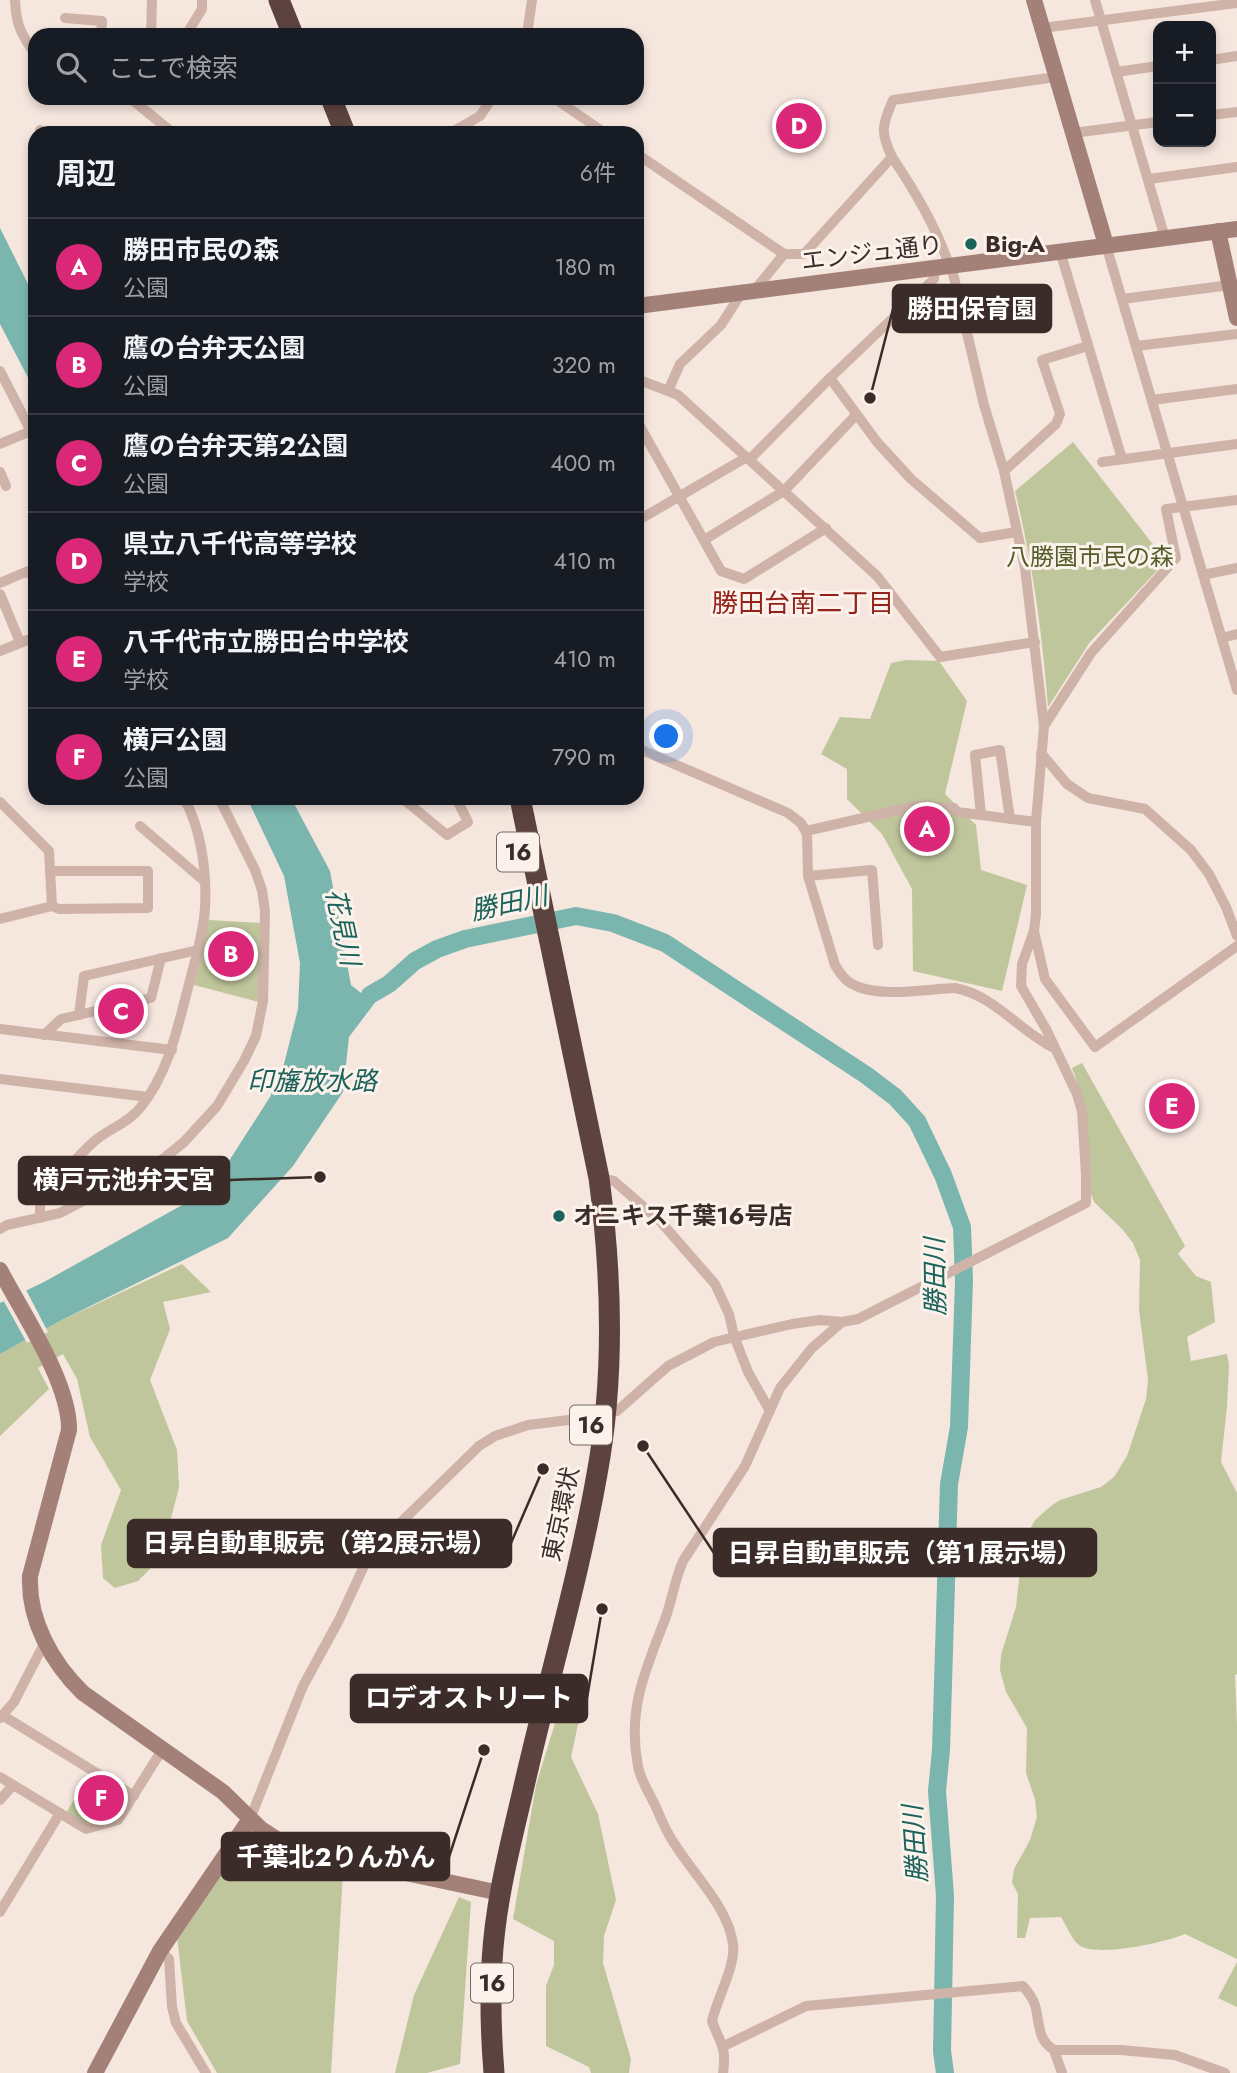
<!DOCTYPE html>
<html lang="ja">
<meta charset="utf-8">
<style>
:root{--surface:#171b24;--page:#242831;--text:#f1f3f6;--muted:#9ea1a6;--line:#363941;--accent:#db2777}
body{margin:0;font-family:Jost,"Noto Sans JP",sans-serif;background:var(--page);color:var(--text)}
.controls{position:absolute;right:21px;top:21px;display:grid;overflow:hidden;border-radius:14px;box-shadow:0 4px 10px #0003}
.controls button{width:63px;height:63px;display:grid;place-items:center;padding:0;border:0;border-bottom:2px solid var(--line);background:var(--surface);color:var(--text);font:35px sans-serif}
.you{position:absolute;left:667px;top:737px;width:24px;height:24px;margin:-18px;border:5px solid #fff;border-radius:50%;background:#1a73e8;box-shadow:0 0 0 10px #1a73e833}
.badge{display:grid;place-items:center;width:46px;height:46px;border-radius:50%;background:var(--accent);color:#fff;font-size:23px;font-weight:700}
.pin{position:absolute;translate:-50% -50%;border:4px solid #fff;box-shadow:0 2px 7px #0006}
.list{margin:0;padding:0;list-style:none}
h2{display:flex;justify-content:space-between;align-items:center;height:91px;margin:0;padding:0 28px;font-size:30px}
h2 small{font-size:23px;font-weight:400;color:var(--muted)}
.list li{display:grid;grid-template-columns:46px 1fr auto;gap:21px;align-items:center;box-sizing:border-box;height:98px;padding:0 28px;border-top:2px solid var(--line)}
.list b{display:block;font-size:26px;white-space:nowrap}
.list p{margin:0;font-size:23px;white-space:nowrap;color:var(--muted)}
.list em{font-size:23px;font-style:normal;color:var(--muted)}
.icon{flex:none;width:38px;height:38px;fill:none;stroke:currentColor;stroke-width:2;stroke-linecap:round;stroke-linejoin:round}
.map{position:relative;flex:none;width:1237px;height:2073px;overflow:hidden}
.search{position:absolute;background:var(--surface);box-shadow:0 4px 10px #0003;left:28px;top:28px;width:616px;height:77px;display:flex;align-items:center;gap:18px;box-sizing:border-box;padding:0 24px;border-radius:21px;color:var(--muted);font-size:26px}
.panel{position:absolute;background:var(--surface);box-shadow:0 4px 10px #0003;left:28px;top:126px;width:616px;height:679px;border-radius:21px}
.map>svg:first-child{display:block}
</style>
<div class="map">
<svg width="1237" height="2073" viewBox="0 0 1237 2073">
<rect width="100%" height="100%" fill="#f5e6de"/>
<!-- green -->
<g fill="#c0c69c">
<path d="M1073 442 1166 561 1090 642 1048 707C1042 631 1033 566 1015 491Z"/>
<path d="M906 660 939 661 967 701 945 794 976 825 981 870 1027 885 1002 991 913 971 912 889 882 834 847 799V769L821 754 840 717 870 719 891 663Z"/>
<path d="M209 920 261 923 259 1002 194 985Z"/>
<path d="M1082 1063 1185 1246 1178 1254 1196 1276 1211 1282 1215 1322 1187 1337 1191 1361 1227 1354 1229 1365 1227 1406 1221 1462 1237 1493V1674L1235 1675 1237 1725V1959L1185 1934C1167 1942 1095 1958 1079 1945 1072 1940 1066 1925 1061 1917L1030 1918 1025 1938H1017L1018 1894 1012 1882 1014 1869 1030 1840 1037 1817 1035 1799 1026 1773 1027 1728 1006 1692 1000 1670 1001 1655 1016 1607 1023 1542 1035 1520 1051 1506 1060 1500 1101 1487 1114 1477 1127 1456 1146 1399 1148 1380 1139 1310 1140 1260 1133 1243 1123 1230 1094 1202 1091 1194C1088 1152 1088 1108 1072 1068Z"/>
<path d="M182 1264 211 1292 163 1302 170 1329 150 1380 177 1450 179 1487 161 1558 138 1581 115 1588 103 1578 101 1545 121 1490 90 1437 77 1379 63 1354 38 1368 49 1389 0 1436V1354L58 1322Z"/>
<path d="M561 1704 580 1715 571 1757 598 1814 616 1900 604 1936 603 1963 631 2059 629 2073H591L589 2067 546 2046V1986L554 1965V1941L513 1919 536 1785Z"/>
<path d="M90 1773 125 1795 127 1801 118 1816 85 1824 66 1813Z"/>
<path d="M251 1830 281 1852 343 1873 331 2073H217L187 2021 177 1937Z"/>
<path d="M459 1897 471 1902 460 2064 427 2073H395L414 1995Z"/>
<path d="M1237 1962V2007L1218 1998Z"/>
</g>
<!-- water -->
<g fill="#7ab6ae">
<path d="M0 228 35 298V391L0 324Z"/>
<path d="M247 798H291L330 871 351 985 361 993 389 984 349 1037 343 1092 293 1166 228 1238 58 1322 0 1354V1303L44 1282 211 1189 270 1097 284 1064 298 1009 300 963 284 876Z"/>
</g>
<!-- pier -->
<path fill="#f5e6de" d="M25 1288 48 1332 27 1343 2 1298Z"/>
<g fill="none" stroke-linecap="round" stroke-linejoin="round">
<!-- river -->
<path stroke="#7ab6ae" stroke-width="18" d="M370 995 389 984 415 961 437 949 465 939 576 916 613 923 665 943 744 995 866 1075 895 1097 917 1121 943 1175 962 1227 964 1281 959 1427 949 1484 941 1750 937 1791 945 1896 942 2051 945 2073"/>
<!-- street -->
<g stroke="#cfb3a8" stroke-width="10">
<path d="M15 0C16 25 21 34 35 54"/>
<path d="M1095 0 1165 238"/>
<path d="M65 18 102 21 101 35"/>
<path d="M1042 28 1237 3"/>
<path d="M151 35 152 0"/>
<path d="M186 35 202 9V0"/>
<path d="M527 35 532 0"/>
<path d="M1211 60 1237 56"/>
<path d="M1116 72 1158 66"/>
<path d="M130 98 173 133"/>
<path d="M554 98 605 133"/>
<path d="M1211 115 1237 112"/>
<path d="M40 130 41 133"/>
<path d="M157 131 158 133"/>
<path d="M450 133 480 116 492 98"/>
<path d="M1073 133 1158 122"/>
<path d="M637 154 784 254H804L892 157C915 191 936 226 949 265"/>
<path d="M892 157C880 132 882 125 893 100L1056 77"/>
<path d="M1149 179 1237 167"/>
<path d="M1106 245 1237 690"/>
<path d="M1060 251 1122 459"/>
<path d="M754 291 784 254"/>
<path d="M742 292 721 325 680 364 668 391 678 395 877 576 940 657 1035 642"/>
<path d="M1122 299 1230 285"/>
<path d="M1136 346 1237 334"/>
<path d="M0 371 35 439"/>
<path d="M830 378 877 442 911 479 980 538 1017 532"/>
<path d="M637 379 668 391"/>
<path d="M1152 400 1237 389"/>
<path d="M637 421 721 571 744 579 826 528"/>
<path d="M0 444 31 431"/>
<path d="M749 460 830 378 934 279V267"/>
<path d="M1102 462 1237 444"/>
<path d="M1004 471 1056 424 1060 414 1042 360 1088 346"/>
<path d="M0 472 6 486"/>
<path d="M637 521 747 457"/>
<path d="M704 540 784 491 856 415"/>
<path d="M1203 575 1237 568"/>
<path d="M0 583 28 571 35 580"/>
<path d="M0 594 20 642"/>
<path d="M1222 638 1237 634"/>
<path d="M0 651 35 637"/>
<path d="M1044 726 1091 653 1176 558 1166 509 1237 500"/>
<path d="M637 748 788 813 801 823 807 834 808 876 835 965C840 973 845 981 854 985 879 998 927 989 955 988 994 995 1019 1031 1054 1048"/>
<path d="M1041 753 1067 784 1088 798 1145 809 1191 850 1209 874 1226 907 1237 936"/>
<path d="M402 798 447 835 468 822 456 798"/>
<path d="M0 802 49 851 52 906"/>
<path d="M981 815 975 755 1000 750 1010 819"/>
<path d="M140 826 203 880"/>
<path d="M806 831 916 806 954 808 957 812 1036 822"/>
<path d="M808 876 872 870 878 945"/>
<path d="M0 919 52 906 59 909 148 908V871H50"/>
<path d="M1034 931 1045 979 1095 1047 1237 946"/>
<path d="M79 1015 84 976 198 950"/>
<path d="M0 1029 172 1050"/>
<path d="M44 1035 61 1019 151 998 161 958"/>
<path d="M0 1079 148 1097"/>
<path d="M599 1178 614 1181 660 1221 715 1284 729 1314 734 1336 748 1372 770 1411"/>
<path d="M40 1218V1205L43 1198C60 1179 77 1155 97 1139 111 1128 129 1122 140 1108 170 1071 178 1025 190 980 196 957 204 931 205 907 207 871 201 829 184 798"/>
<path d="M0 1229 7 1225 60 1213 163 1159 184 1142 217 1106 244 1061 256 1036 263 1001 265 911 262 890 255 870 219 798"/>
<path d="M2 1715 134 1796"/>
<path d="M0 1718 14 1702 45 1642"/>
<path d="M0 1777 86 1829 118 1820 162 1750"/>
<path d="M0 1800 13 1785"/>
<path d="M250 1819 303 1686 339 1620 365 1564 392 1531 479 1446 495 1436 528 1425 593 1417 617 1411 668 1366 714 1342 792 1324 820 1320 842 1322 858 1319 1086 1203V1175L1082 1111 1077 1094 1046 1029 1021 986 1022 964 1034 931 1036 914V822L1044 726 1025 568 1004 471 984 405 951 265"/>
<path d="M0 1912 60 1813"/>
<path d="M160 1951 169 1959 172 2007 176 2023 206 2073"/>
<path d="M724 2046 806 2006 1023 1986C1028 1992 1033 1998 1035 2005 1040 2023 1037 2040 1054 2050H1121L1175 2055 1225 2073"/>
<path d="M1054 2050 1062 2073"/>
<path d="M723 2073C727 2046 720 2044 712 2021 717 1998 736 1966 733 1944 728 1907 693 1874 674 1843 666 1832 661 1818 655 1805 649 1793 640 1779 638 1766 627 1711 645 1671 664 1622 672 1602 674 1581 683 1561L745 1466 780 1388 812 1348 842 1322"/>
</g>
<!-- secondary -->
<g stroke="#a38179" stroke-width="16">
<path d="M1034 0 1106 245"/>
<path d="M1218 231 1237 318"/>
<path d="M637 306 1237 229"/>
<path d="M0 1270C22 1312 70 1383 69 1430L30 1576C28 1620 52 1663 83 1693L223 1792 261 1829 281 1842 316 1854 500 1893"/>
<path d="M95 2073 160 1951 250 1819"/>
</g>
<!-- highway -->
<g stroke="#5d433f" stroke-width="21">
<path d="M279 0 293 35"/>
<path d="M331 98 345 133"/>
<path d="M494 2073C491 2036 490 1999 492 1962 495 1905 509 1850 522 1795 546 1688 578 1582 597 1474 615 1377 612 1277 599 1178L520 798"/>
</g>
</g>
<!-- markers -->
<g fill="#1a625a" stroke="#fcf2ec" stroke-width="2.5">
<circle cx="971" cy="244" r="7"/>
<circle cx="559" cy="1216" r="7"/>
</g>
<g text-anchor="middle" stroke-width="6" stroke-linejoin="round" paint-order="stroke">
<!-- shield labels -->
<g fill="#fcf2ec" stroke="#756764" stroke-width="2">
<rect x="497" y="832.5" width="42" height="39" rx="5"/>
<rect x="570" y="1405.5" width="42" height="39" rx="5"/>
<rect x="471" y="1963.5" width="42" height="39" rx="5"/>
</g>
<g font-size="23" font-weight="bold" fill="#3b2c29">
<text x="518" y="860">16</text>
<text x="591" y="1433">16</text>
<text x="492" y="1991">16</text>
</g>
<!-- poi labels -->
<g font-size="24" font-weight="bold" fill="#3b2c29" stroke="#fcf2ec" text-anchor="start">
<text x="985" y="252">Big-A</text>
<text x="573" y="1224">オニキス千葉16号店</text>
</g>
<!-- street labels -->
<g font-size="24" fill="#3b2c29" stroke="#fcf2ec">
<text transform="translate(872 253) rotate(-7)" y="8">エンジュ通り</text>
<text transform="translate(561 1514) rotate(-78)" y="8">東京環状</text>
</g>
<!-- park labels -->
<g font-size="24" fill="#535d2a" stroke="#fcf2ec">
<text x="1090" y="565">八勝園市民の森</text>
</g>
<!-- neighbourhood labels -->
<g font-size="26" fill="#932119" stroke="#fcf2ec">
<text x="803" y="612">勝田台南二丁目</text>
</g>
<!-- water labels -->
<g font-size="26" font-style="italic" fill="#1a625a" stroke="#fcf2ec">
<text transform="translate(509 903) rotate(-12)" y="9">勝田川</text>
<text transform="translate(343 927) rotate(78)" y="9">花見川</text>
<text x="312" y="1090">印旛放水路</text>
<text transform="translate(935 1277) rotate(-91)" y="9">勝田川</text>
<text transform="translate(915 1844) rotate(-94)" y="9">勝田川</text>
</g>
</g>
<!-- callouts -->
<path fill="none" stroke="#3b2c29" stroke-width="2.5" d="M870 398L893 309M320 1177L229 1180M543 1469L511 1543M643 1446L714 1553M602 1609L587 1698M484 1750L449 1857"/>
<g fill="#3b2c29" stroke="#fcf2ec" stroke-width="2.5">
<circle cx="870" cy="398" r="7"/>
<circle cx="320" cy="1177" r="7"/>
<circle cx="543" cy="1469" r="7"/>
<circle cx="643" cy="1446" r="7"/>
<circle cx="602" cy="1609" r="7"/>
<circle cx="484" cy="1750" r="7"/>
</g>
<g fill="#3b2c29" stroke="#3b2c29" stroke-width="2.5">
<rect x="893" y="285" width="158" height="47" rx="7"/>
<rect x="19" y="1157" width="210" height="47" rx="7"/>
<rect x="128" y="1520" width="383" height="47" rx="7"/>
<rect x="714" y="1529" width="382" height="47" rx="7"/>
<rect x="351" y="1675" width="236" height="47" rx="7"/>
<rect x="222" y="1833" width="227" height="47" rx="7"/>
</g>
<g font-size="26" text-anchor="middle" font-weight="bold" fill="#fff">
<text x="972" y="318">勝田保育園</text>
<text x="124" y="1189">横戸元池弁天宮</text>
<text x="320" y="1552">日昇自動車販売（第２展示場）</text>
<text x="905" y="1562">日昇自動車販売（第１展示場）</text>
<text x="469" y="1707">ロデオストリート</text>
<text x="336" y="1866">千葉北2りんかん</text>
</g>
</svg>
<div class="controls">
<button>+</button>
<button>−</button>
</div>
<div class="you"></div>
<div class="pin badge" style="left:927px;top:829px">A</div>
<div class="pin badge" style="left:231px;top:954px">B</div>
<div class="pin badge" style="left:121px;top:1011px">C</div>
<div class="pin badge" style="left:799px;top:126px">D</div>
<div class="pin badge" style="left:1172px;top:1106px">E</div>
<div class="pin badge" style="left:101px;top:1798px">F</div>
<div class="search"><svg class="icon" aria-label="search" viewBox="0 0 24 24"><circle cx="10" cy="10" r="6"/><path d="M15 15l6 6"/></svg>ここで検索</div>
<section class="panel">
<h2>周辺<small>6件</small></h2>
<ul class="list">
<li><span class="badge">A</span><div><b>勝田市民の森</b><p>公園</p></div><em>180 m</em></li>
<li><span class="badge">B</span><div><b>鷹の台弁天公園</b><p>公園</p></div><em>320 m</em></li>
<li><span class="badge">C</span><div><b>鷹の台弁天第2公園</b><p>公園</p></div><em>400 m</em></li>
<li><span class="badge">D</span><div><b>県立八千代高等学校</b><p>学校</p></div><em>410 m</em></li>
<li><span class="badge">E</span><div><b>八千代市立勝田台中学校</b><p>学校</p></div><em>410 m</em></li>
<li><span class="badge">F</span><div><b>横戸公園</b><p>公園</p></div><em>790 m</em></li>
</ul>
</section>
</div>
